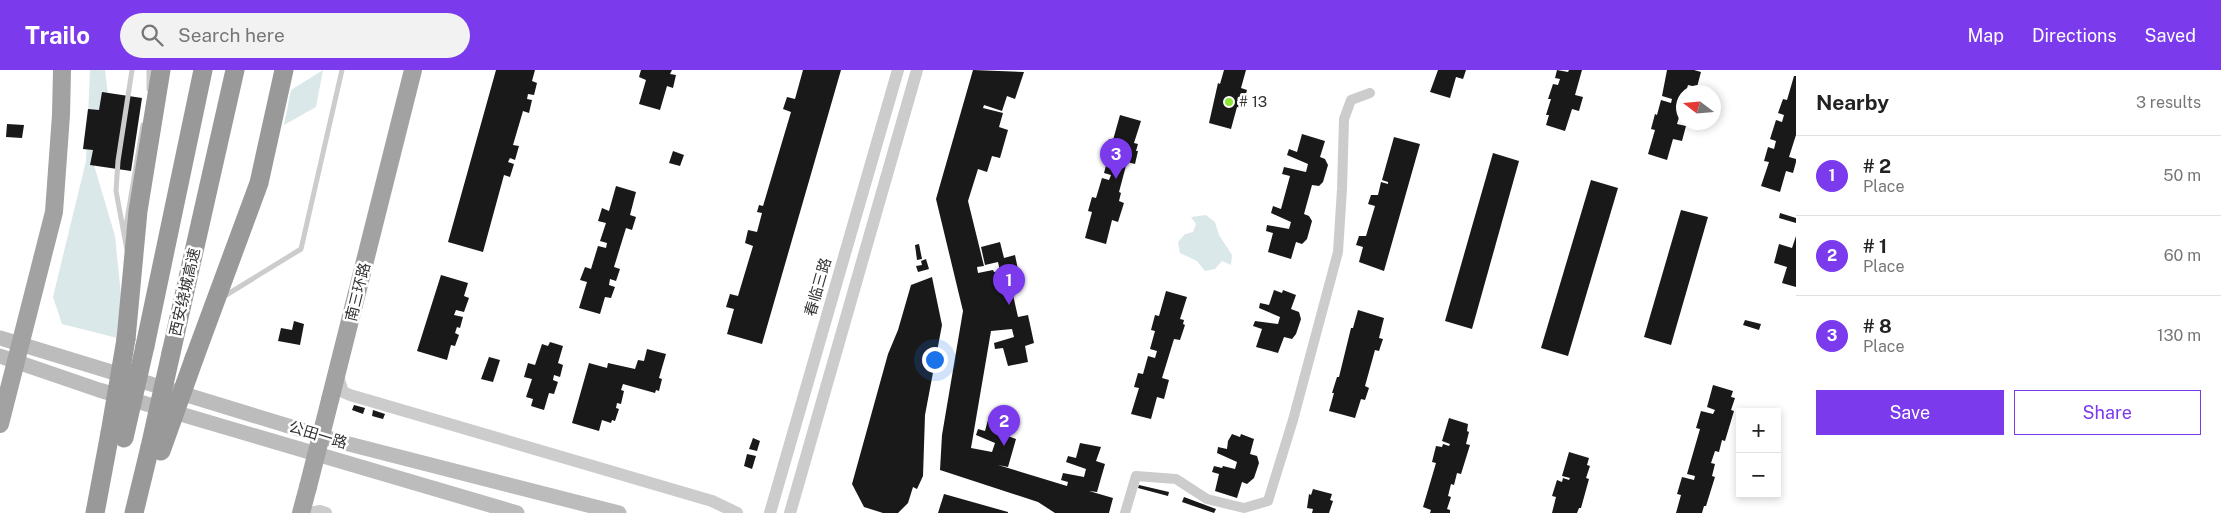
<!DOCTYPE html>
<meta charset="utf-8">
<style>
:root{--surface:#fff;--page:#f2f2f2;--text:#222;--muted:#767676;--line:#e0e0e0;--accent:#7c3aed}
body{margin:0;font-family:"Public Sans","Noto Sans SC",sans-serif;background:var(--page);color:var(--text)}
.controls{position:absolute;right:15px;bottom:15px;display:grid;overflow:hidden;border-radius:0px;box-shadow:0 2px 8px #0003}
.controls button{width:45px;height:45px;display:grid;place-items:center;padding:0;border:0;border-bottom:1px solid var(--line);background:var(--surface);color:var(--text);font:25px sans-serif}
.compass{position:absolute;left:1676px;top:15px;width:45px;height:45px;border-radius:50%;background:var(--surface);box-shadow:0 2px 8px #0003;rotate:286deg}
.you{position:absolute;left:934px;top:289px;width:18px;height:18px;margin:-12px;border:4px solid #fff;border-radius:50%;background:#1a73e8;box-shadow:0 0 0 8px #1a73e833}
.badge{display:grid;place-items:center;width:32px;height:32px;border-radius:50%;background:var(--accent);color:#fff;font-size:16px;font-weight:700}
.pin{position:absolute;translate:-50% -41px;filter:drop-shadow(0 1px 2px #0008)}
.pin::after{content:'';position:absolute;top:26px;width:18px;height:15px;background:inherit;clip-path:polygon(0 0,100% 0,50% 100%)}
.list{margin:0;padding:0;list-style:none}
h2{display:flex;justify-content:space-between;align-items:center;height:65px;margin:0;padding:0 20px;font-size:21px}
h2 small{font-size:16px;font-weight:400;color:var(--muted)}
.list li{display:grid;grid-template-columns:32px 1fr auto;gap:15px;align-items:center;box-sizing:border-box;height:80px;padding:0 20px;border-top:1px solid var(--line)}
.list b{display:block;font-size:19px;white-space:nowrap}
.list p{margin:0;font-size:16px;white-space:nowrap;color:var(--muted)}
.list em{font-size:16px;font-style:normal;color:var(--muted)}
.actions{display:flex;gap:10px;padding:15px 20px}
.actions a{flex:1;padding:11px 0;border:1px solid var(--accent);border-radius:0px;text-align:center;font-size:18px;color:var(--accent)}
.actions .main{background:var(--accent);color:#fff}
.icon{flex:none;width:28px;height:28px;fill:none;stroke:currentColor;stroke-width:2;stroke-linecap:round;stroke-linejoin:round}
.map{position:relative;flex:none;width:1796px;height:443px;overflow:hidden}
header{display:flex;align-items:center;gap:30px;box-sizing:border-box;height:70px;padding:0 25px;background:var(--accent);color:#fff}
header strong{font-size:24px}
nav{display:flex;gap:28px;margin-inline-start:auto;font-size:18px}
.search{width:350px;height:45px;background:var(--page);display:flex;align-items:center;gap:12px;box-sizing:border-box;padding:0 18px;border-radius:28px;color:var(--muted);font-size:19px}
main{display:flex}
aside{flex:1;background:var(--surface)}
.map>svg:first-child{display:block}
</style>
<header>
<strong>Trailo</strong>
<div class="search"><svg class="icon" aria-label="search" viewBox="0 0 24 24"><circle cx="10" cy="10" r="6"/><path d="M15 15l6 6"/></svg>Search here</div>
<nav><a>Map</a><a>Directions</a><a>Saved</a></nav>
</header>
<main>
<div class="map">
<svg width="1796" height="443" viewBox="0 0 1796 443">
<rect width="100%" height="100%" fill="#fff"/>
<!-- green -->
<g fill="#dae8e9">
<path d="M90 0H105L108 24 94 95 115 166 122 235 121 269 62 254 53 227 86 91Z"/>
<path d="M323 0 316 37 284 55 291 20Z"/>
<path d="M1206 145 1215 152 1219 165 1232 185 1231 195 1222 191 1215 199 1205 201 1197 191 1180 183 1178 172 1185 164 1193 162 1196 154 1191 147Z"/>
</g>
<!-- building -->
<g fill="#191919">
<path d="M496 0H535L532 11 537 13 534 25 528 24 527 29 532 30 529 43 523 41 513 75 519 76 515 90 510 88 508 92 514 94 510 107 504 105 483 182 448 172Z"/>
<path d="M641 0H672L670 4 676 5 673 18 667 16 660 40 639 34 646 10 639 7Z"/>
<path d="M803 0H841L762 274 727 264 734 239 726 237 730 224 738 226 753 176 745 173 748 160 757 162 762 143 757 142 759 135 763 136 791 42 783 39 787 27 795 29Z"/>
<path d="M973 0 1024 2 1015 29 1007 26 1002 41 984 35 983 38 1003 43 999 57 1008 60 1000 88 992 86 987 102 978 99 968 131 984 196 977 197 978 203 993 200 994 202 1000 201 998 192 985 195 981 177 1000 172 1004 188 1015 185 1021 214 1011 216 1018 247 1028 245 1034 273 1025 276 1028 292 1008 296 1003 278 995 279 994 273 1014 267 1012 259 991 261 971 378 992 382 995 373 976 365 978 359 985 361 989 346 1009 350 1005 365 1016 369 1008 397 998 395 1067 416 1068 412 1061 410 1063 403 1084 407 1086 399 1066 392 1068 386 1076 388 1080 373 1101 377 1096 391 1105 394 1097 422 1089 421 1113 428 1109 443H1055L1038 432 940 400 942 365 963 241 936 129Z"/>
<path d="M1224 0H1246L1241 18 1247 20 1242 38 1237 37 1231 59 1209 53 1218 13 1220 14Z"/>
<path d="M1438 0H1466L1463 9 1456 7 1450 28 1430 22Z"/>
<path d="M1557 0 1568 2 1569 0H1582L1575 25 1583 27 1579 41 1572 39 1565 61 1546 55 1549 45H1546L1551 29H1548L1553 14 1558 15 1560 9 1555 8Z"/>
<path d="M1667 0H1694L1701 2 1697 17 1688 15 1686 22H1684V31L1677 54 1686 56 1682 71 1673 69 1667 90 1648 84 1655 60 1651 59 1655 44 1657 45 1661 30 1671 33 1672 29 1662 26Z"/>
<path d="M1794 6H1796V65L1789 87 1796 89V92L1793 103 1786 101 1780 122 1761 116 1769 92 1764 91 1768 77 1774 79 1776 71 1770 69 1776 50 1782 52 1784 45 1778 43 1783 29 1787 30Z"/>
<path d="M102 22 142 28 131 101 90 95 93 80 83 79 88 39 99 40Z"/>
<path d="M1120 45 1141 51 1134 73 1138 74 1136 81H1138L1135 94 1127 92 1119 122 1121 123 1119 131 1124 133 1118 152 1112 150 1106 174 1085 168 1092 142 1088 141 1092 127 1096 128 1102 108 1109 110 1111 105 1104 103 1109 84 1105 83 1109 69 1113 70Z"/>
<path d="M7 54 24 55 22 68 6 67Z"/>
<path d="M1302 64 1325 71 1320 87 1325 89 1328 95 1323 112 1319 116 1312 115 1304 144 1309 146 1312 151 1307 169 1302 174 1296 172 1291 189 1268 182 1273 163 1266 161 1267 155 1289 159 1291 152 1271 143 1273 136 1281 139 1290 106 1282 104 1284 97 1306 102 1308 94 1287 85 1289 79 1297 82Z"/>
<path d="M1394 67 1420 74 1384 201 1359 192 1363 177 1356 175 1359 166H1366L1375 136 1368 134 1371 125H1378L1381 112 1388 114V112L1382 110Z"/>
<path d="M673 81 684 85 680 96 669 93Z"/>
<path d="M1493 83 1519 91 1472 259 1445 251Z"/>
<path d="M1591 110 1618 118 1568 286 1541 278Z"/>
<path d="M616 116 636 122 630 145 636 147 632 160 626 158 614 197 620 199 616 211 610 209 609 215 615 217 611 228 605 227 600 244 579 238 587 212 580 210 585 197 591 199 598 176 606 178 607 173 600 171 606 153 598 151 602 138 609 141Z"/>
<path d="M1681 140 1708 147 1671 275 1644 267Z"/>
<path d="M1780 143 1796 148V153L1779 148Z"/>
<path d="M1796 166V217L1782 213 1787 197 1774 193 1779 174 1792 178Z"/>
<path d="M919 174 922 189 917 190 915 175Z"/>
<path d="M926 189 929 199 918 202 916 196 922 195 921 191Z"/>
<path d="M441 205 468 213 464 226 469 228 464 242 456 240 454 245 463 247 460 258 457 257 455 263 459 265 455 276 451 275 447 290 417 281Z"/>
<path d="M932 207 942 255 925 345 923 406 917 419 913 417 908 433 898 443H883L864 437 852 414 888 284 898 260 911 215Z"/>
<path d="M1274 220 1282 223 1283 220 1296 225 1291 239 1299 242 1301 249 1296 264 1292 269 1284 267 1278 283 1256 277 1262 259 1253 256 1255 251 1278 254 1280 247 1259 238 1260 233 1269 235Z"/>
<path d="M1166 221 1187 227 1180 249 1184 250 1183 254 1185 255 1180 270 1174 269 1162 308 1169 310 1164 329 1157 327 1151 349 1131 344 1139 318 1134 317 1138 303 1143 304 1148 286 1155 288 1157 281 1150 279 1155 261 1151 260 1155 245 1159 246Z"/>
<path d="M1358 240 1384 248 1379 268 1383 269 1379 281 1375 280 1365 316 1369 318 1365 330 1361 329 1355 348 1329 341 1334 323H1332L1337 307H1339L1351 258H1353Z"/>
<path d="M1745 250 1761 254 1759 260 1743 255Z"/>
<path d="M294 251 304 254 300 275 278 271 281 258 292 260Z"/>
<path d="M550 272 563 276 558 293 563 295 560 307 554 305 553 310 558 312 554 324 549 323 544 340 531 336 533 329 526 327 532 309 524 307 528 293 535 295 542 274 548 276Z"/>
<path d="M647 279 666 284 659 308 662 309 659 321 656 320 655 323 623 314 621 320 624 321 621 334 617 333 616 338 619 339 615 351 612 350 611 353 602 350 599 361 572 353 589 293 607 298 608 293 635 299 638 290 644 291Z"/>
<path d="M489 287 500 290 493 312 481 309Z"/>
<path d="M1713 315 1733 321 1731 327 1735 328 1731 340 1734 341 1725 371 1722 370 1719 382 1715 381 1711 393 1715 394 1712 406 1715 407 1706 436H1704L1702 443H1676L1681 425 1677 424 1682 407 1694 410 1695 406 1687 404 1700 359 1696 358 1701 341 1713 344 1715 340 1707 337Z"/>
<path d="M354 335 365 338 363 344 352 340Z"/>
<path d="M373 340 385 344 383 349 372 346Z"/>
<path d="M1449 348 1468 354 1467 361 1469 362 1466 374 1470 375 1461 404 1457 403 1454 415 1451 414 1448 426 1451 427 1447 439 1450 440V443H1430L1431 440 1423 437 1436 393 1432 392 1436 376 1442 377 1443 374 1449 376 1450 374 1442 371Z"/>
<path d="M1232 364 1240 367 1241 364 1254 369 1250 384 1257 386 1259 393 1254 408 1247 414 1242 412 1237 428 1215 421 1219 404 1212 402 1214 396 1222 398 1223 396 1235 399 1237 392 1217 383 1218 377 1227 379 1228 371Z"/>
<path d="M753 368 760 371 757 381 749 379Z"/>
<path d="M1569 382 1589 388 1587 395 1590 396 1586 408 1589 409 1581 438H1579L1577 443H1552L1556 427 1552 426 1557 410 1562 412 1563 408 1569 410 1570 408 1562 406Z"/>
<path d="M747 384 756 386 752 399 744 396Z"/>
<path d="M1139 415 1169 422 1168 426 1138 418Z"/>
<path d="M1313 419 1332 424 1330 430 1333 431 1329 443H1312L1313 439 1307 438 1309 424 1311 425Z"/>
<path d="M944 424 1008 442V443H938Z"/>
<path d="M1184 427 1216 439 1214 443 1182 432Z"/>
</g>
<g fill="none" stroke-linecap="round" stroke-linejoin="round">
<!-- service -->
<g stroke="#ccc" stroke-width="5">
<path d="M149 19V0"/>
<path d="M125 162 143 55"/>
<path d="M127 180 116 121 118 91 132 0"/>
<path d="M223 227 301 179 342 0"/>
</g>
<!-- minor -->
<path stroke="#ccc" stroke-width="10" d="M1125 443 1136 406 1176 409 1207 429 1244 438 1268 431 1293 350 1338 182 1342 119 1344 49 1351 30 1370 23"/>
<!-- tertiary -->
<g stroke="#ccc" stroke-width="12">
<path d="M337 304 343 322 350 325 712 431 737 443"/>
<path d="M309 443 320 441 326 443"/>
<path d="M770 443 898 0"/>
<path d="M790 443 917 0"/>
</g>
<!-- secondary -->
<g stroke="#bcbcbc" stroke-width="15">
<path d="M0 268 341 372 619 443"/>
<path d="M0 286 99 320 517 443"/>
</g>
<!-- trunk -->
<g stroke="#a2a2a2" stroke-width="18">
<path d="M330 330 413 0"/>
<path d="M0 354 54 142 61 45 62 0"/>
<path d="M301 443 308 417"/>
</g>
<!-- motorway -->
<g stroke="#999" stroke-width="19">
<path d="M126 269 138 141 161 0"/>
<path d="M145 276 203 0"/>
<path d="M171 283 235 0"/>
<path d="M194 289 259 113 284 0"/>
<path d="M95 443 110 363"/>
<path d="M134 443 150 377"/>
</g>
<!-- trunk-bridge -->
<path stroke="#a2a2a2" stroke-width="18" d="M308 417 330 330"/>
<!-- motorway-bridge -->
<g stroke="#999" stroke-width="19">
<path d="M110 363 126 269"/>
<path d="M124 368 145 276"/>
<path d="M150 377 171 283"/>
<path d="M161 381 194 289"/>
</g>
</g>
<!-- markers -->
<circle fill="#8ee537" stroke="#fff" stroke-width="2" cx="1229" cy="32" r="5"/>
<g text-anchor="middle" stroke-width="5" stroke-linejoin="round" paint-order="stroke">
<!-- poi labels -->
<g font-size="15" fill="#323232" stroke="#fff" text-anchor="start">
<text x="1239" y="37"># 13</text>
</g>
<!-- street labels -->
<g font-size="15" fill="#323232" stroke="#fff">
<text transform="translate(818 217) rotate(-74)" y="5">春临三路</text>
<text transform="translate(185 222) rotate(-77)" y="5">西安绕城高速</text>
<text transform="translate(358 222) rotate(-76)" y="5">南三环路</text>
<text transform="translate(318 365) rotate(17)" y="5">公田一路</text>
</g>
</g>
</svg>
<div class="controls">
<button>+</button>
<button>−</button>
</div>
<svg class="compass" viewBox="-18 -18 36 36"><path d="M0-13l5 13h-10z" fill="#e53935"/><path d="M0 13l5-13h-10z" fill="#767676"/></svg>
<div class="you"></div>
<div class="pin badge" style="left:1009px;top:235px">1</div>
<div class="pin badge" style="left:1004px;top:376px">2</div>
<div class="pin badge" style="left:1116px;top:109px">3</div>
</div>
<aside>
<h2>Nearby<small>3 results</small></h2>
<ul class="list">
<li><span class="badge">1</span><div><b># 2</b><p>Place</p></div><em>50 m</em></li>
<li><span class="badge">2</span><div><b># 1</b><p>Place</p></div><em>60 m</em></li>
<li><span class="badge">3</span><div><b># 8</b><p>Place</p></div><em>130 m</em></li>
</ul>
<div class="actions"><a class="main">Save</a><a>Share</a></div>
</aside>
</main>
